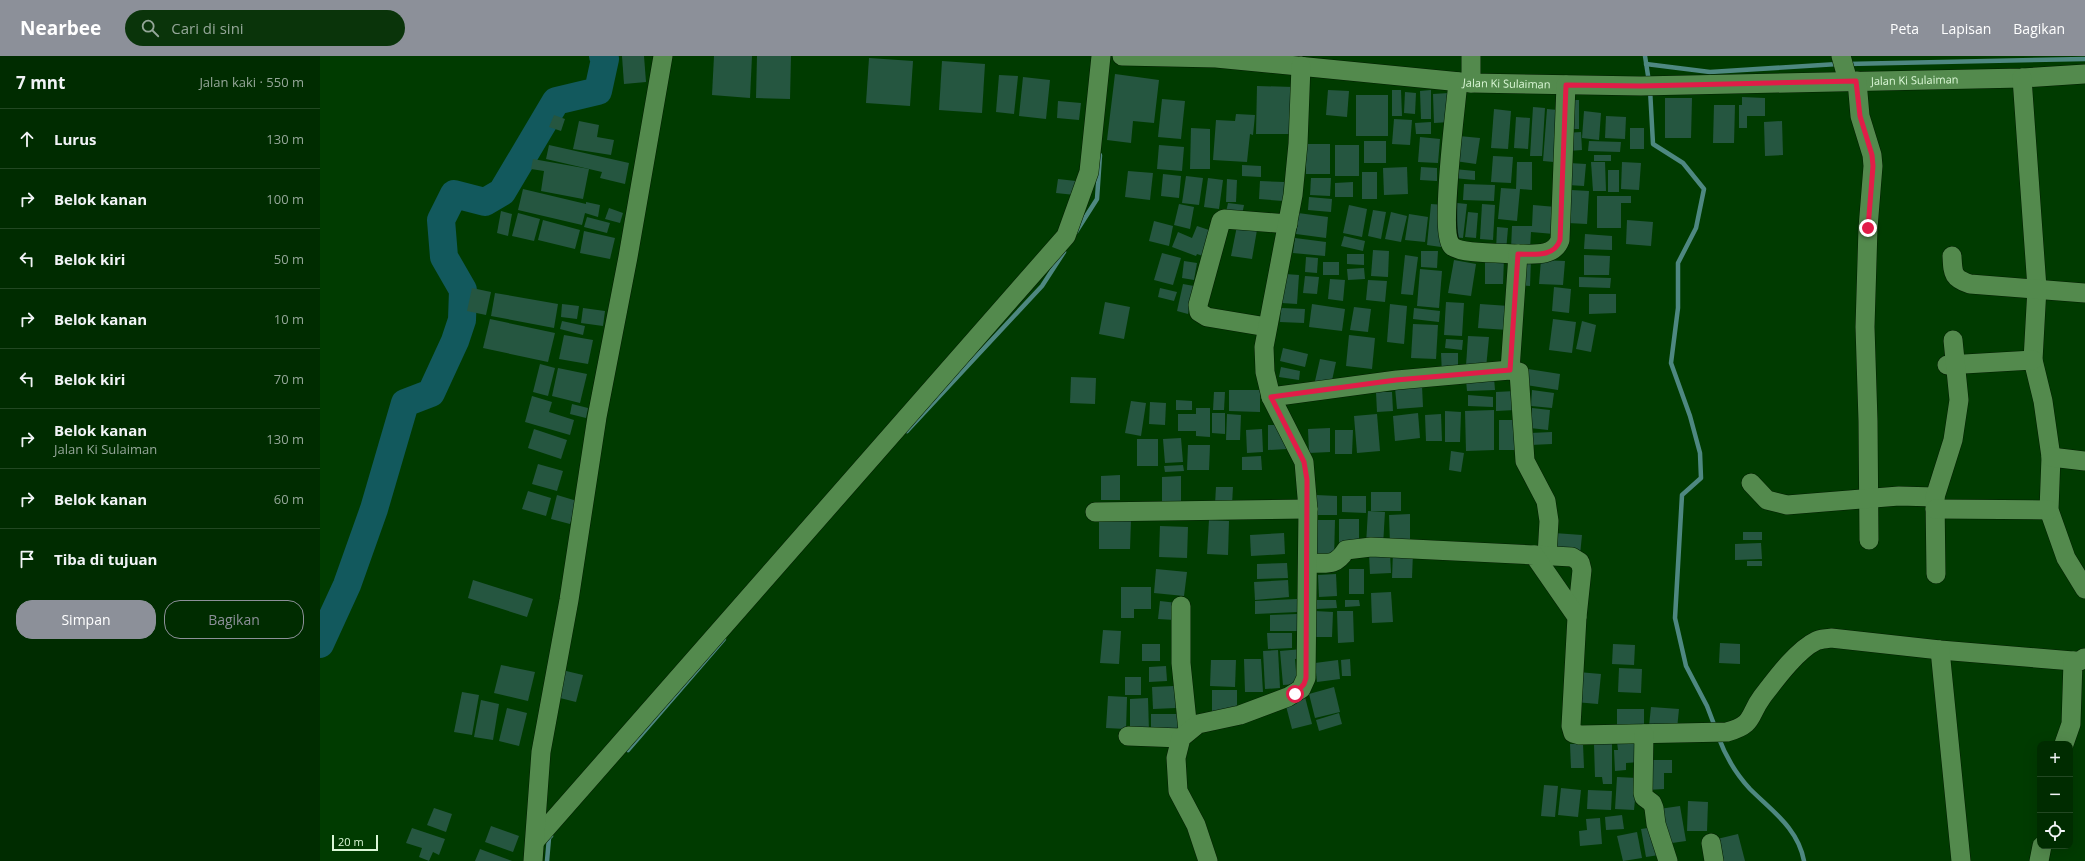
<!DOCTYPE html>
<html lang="id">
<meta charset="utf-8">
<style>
:root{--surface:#002c00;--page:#0a340a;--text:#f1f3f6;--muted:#95a799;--line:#224822;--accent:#8c9099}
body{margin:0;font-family:"Open Sans",sans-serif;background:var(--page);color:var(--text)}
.controls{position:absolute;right:12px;bottom:12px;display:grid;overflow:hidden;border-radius:8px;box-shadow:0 4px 16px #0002}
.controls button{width:36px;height:36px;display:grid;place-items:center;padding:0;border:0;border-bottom:1px solid var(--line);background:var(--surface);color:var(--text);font:20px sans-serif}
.scale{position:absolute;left:12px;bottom:10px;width:46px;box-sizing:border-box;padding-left:4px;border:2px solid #daf7d6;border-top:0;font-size:11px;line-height:14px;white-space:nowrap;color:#daf7d6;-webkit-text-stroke:3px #003b00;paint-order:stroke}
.stop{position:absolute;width:12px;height:12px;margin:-9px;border:3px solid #e11d48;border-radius:50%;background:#fff}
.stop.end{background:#e11d48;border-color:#fff;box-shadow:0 1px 4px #0008}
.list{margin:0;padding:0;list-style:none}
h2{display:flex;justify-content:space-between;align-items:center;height:52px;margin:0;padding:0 16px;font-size:17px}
h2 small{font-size:13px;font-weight:400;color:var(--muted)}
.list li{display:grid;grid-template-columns:26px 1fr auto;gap:12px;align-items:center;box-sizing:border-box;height:60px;padding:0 16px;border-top:1px solid var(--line)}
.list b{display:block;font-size:15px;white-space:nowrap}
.list p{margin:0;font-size:13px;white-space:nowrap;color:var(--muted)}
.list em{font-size:13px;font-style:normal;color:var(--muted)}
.actions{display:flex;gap:8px;padding:12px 16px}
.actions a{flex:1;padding:9px 0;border:1px solid var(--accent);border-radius:16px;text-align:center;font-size:14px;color:var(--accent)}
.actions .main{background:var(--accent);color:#fff}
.icon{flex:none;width:22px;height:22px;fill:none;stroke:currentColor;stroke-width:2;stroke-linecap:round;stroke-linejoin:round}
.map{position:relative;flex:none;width:1765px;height:805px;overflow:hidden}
header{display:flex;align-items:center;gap:24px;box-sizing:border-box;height:56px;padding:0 20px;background:var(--accent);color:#fff}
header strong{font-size:19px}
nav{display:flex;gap:22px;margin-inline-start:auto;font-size:14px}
.search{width:280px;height:36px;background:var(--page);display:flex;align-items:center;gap:10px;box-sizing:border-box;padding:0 14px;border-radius:22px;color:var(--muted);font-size:15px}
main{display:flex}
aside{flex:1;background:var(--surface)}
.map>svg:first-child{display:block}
</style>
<header>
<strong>Nearbee</strong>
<div class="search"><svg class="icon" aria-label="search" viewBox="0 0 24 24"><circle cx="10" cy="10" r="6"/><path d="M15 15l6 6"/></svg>Cari di sini</div>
<nav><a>Peta</a><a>Lapisan</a><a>Bagikan</a></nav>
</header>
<main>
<aside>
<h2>7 mnt<small>Jalan kaki · 550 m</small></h2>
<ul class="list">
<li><svg class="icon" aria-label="ahead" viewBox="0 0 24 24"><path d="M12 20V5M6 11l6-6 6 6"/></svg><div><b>Lurus</b></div><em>130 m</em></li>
<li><svg class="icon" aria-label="right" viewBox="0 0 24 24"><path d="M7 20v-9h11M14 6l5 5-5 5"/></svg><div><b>Belok kanan</b></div><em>100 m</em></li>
<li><svg class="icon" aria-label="left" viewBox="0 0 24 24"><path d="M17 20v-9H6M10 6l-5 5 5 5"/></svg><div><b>Belok kiri</b></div><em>50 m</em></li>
<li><svg class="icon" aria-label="right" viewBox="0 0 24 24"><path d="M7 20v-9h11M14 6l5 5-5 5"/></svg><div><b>Belok kanan</b></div><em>10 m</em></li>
<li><svg class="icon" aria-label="left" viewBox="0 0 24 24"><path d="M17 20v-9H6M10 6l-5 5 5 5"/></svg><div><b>Belok kiri</b></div><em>70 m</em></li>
<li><svg class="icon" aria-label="right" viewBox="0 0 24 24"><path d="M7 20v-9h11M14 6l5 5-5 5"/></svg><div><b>Belok kanan</b><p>Jalan Ki Sulaiman</p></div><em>130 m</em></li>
<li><svg class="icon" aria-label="right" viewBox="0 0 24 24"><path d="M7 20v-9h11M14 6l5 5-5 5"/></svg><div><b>Belok kanan</b></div><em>60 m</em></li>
<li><svg class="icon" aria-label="arrive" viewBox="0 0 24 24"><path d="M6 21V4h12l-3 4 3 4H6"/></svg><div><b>Tiba di tujuan</b></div></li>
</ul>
<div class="actions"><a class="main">Simpan</a><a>Bagikan</a></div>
</aside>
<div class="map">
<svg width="1765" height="805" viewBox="0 0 1765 805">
<rect width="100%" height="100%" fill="#003b00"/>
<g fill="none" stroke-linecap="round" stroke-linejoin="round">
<!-- stream -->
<g stroke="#4e8881" stroke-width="4.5">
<path d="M1325 0 1329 26"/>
<path d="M1326 8 1390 16 1518 8"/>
<path d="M1527 8 1765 3"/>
<path d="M1330 33 1333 88 1363 107 1384 133 1376 172 1358 207V252L1351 307 1370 360 1380 397 1381 422 1362 439 1355 562 1366 610 1387 650 1395 671"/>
<path d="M756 176 777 143 780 99"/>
<path d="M587 375 722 230 744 196"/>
<path d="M1398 680C1405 699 1416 718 1430 733 1452 755 1478 772 1484 805"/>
<path d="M308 694 404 583"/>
<path d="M227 805 229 782 231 780"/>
</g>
<!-- river -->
<path stroke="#12595d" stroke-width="28" d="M0 588 27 529 54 453 85 347 111 337 135 285 142 264 143 234 124 201 121 164 134 138 165 146 182 136 236 45 278 35 285 3 283 0"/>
</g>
<!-- building -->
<g fill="#255640">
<path d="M302 0H324L326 26 304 28Z"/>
<path d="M394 0H432L430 42 392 39Z"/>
<path d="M437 0H471L470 43 436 42Z"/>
<path d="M549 2 593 5 590 50 546 47Z"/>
<path d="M622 5 665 8 662 57 619 54Z"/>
<path d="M795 18 839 24 834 67 813 65 811 87 787 84Z"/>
<path d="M679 19 698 20 694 58 676 56Z"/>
<path d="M703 21 730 24 726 63 699 60Z"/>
<path d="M937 30 973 31 972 78H936Z"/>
<path d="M1008 34 1029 35 1027 61 1006 59Z"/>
<path d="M1072 34H1081L1082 60H1072Z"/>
<path d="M1111 34V63H1101L1100 35Z"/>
<path d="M1085 36 1096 37 1095 58 1084 57Z"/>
<path d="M1129 37 1130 66 1114 67 1113 38Z"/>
<rect x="1036" y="39" width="32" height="41"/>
<path d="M1422 41 1445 42V60H1427V72H1419V49H1422Z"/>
<path d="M1345 42H1372L1371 82H1345Z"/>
<path d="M842 43 865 45 861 83 838 81Z"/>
<rect x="1250" y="44" width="9" height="29"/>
<path d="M738 45 761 47 759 64 737 62Z"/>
<path d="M1394 49H1415L1414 87H1393Z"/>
<path d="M1213 51 1225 52 1222 100H1210Z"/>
<path d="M1174 53 1191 55 1188 93 1171 92Z"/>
<path d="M1227 53 1238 54 1234 106 1223 105Z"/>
<path d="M1264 55 1281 57 1279 84 1262 82Z"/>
<path d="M916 58 935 59 933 79 930 78 927 106 893 104 896 64 915 65Z"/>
<path d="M234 59 245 63 241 75 229 71Z"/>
<path d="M1286 60 1306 61 1305 83 1285 82Z"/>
<path d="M1196 61 1210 62 1208 93 1194 92Z"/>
<path d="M1074 63 1092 64 1090 89 1072 88Z"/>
<path d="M259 65 279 69 277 81 294 84 291 99 253 93Z"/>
<path d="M1462 65 1463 99 1445 100 1444 66Z"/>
<path d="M1111 66V78H1096L1095 67Z"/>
<path d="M871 72 890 73V113H870Z"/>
<rect x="1310" y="72" width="14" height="21"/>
<path d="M1261 76 1262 94 1248 95 1246 77Z"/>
<path d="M1139 80 1160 82 1156 108 1135 105Z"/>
<path d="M1100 81 1120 83 1118 107 1098 106Z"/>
<rect x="1044" y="85" width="22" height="22"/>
<path d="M1269 85 1301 86 1300 96 1268 95Z"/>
<rect x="986" y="88" width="24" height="30"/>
<path d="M229 89 309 107 305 128 280 122 282 116 226 103Z"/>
<path d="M839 89 864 91 862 115 837 113Z"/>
<rect x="1015" y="89" width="24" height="31"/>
<rect x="1274" y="99" width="17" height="6"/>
<path d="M1173 100 1193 101 1191 127 1171 126Z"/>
<path d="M213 103 269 113 263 143 221 135 224 115 211 113Z"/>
<path d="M1197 106H1212V134L1200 133 1197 165 1178 163 1181 132 1196 133Z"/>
<path d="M1271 106H1285L1286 135H1273Z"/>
<path d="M1302 106 1321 107 1319 134 1301 133Z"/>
<path d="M1249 107 1266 108 1264 130 1248 129Z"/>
<path d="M922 109 941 110V121L922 120Z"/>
<path d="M1087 111 1088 138 1064 139 1063 112Z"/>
<path d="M1101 111 1117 112V125L1100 124Z"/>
<path d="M1134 113 1155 115V124L1133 122Z"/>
<rect x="1288" y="114" width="11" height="22"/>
<path d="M808 115 833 117 830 144 805 141Z"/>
<rect x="1042" y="116" width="15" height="27"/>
<path d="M843 118 861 120 859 142 841 140Z"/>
<path d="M866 120 883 122 879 149 862 147Z"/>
<path d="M888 122 903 124 899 153 884 151Z"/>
<path d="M991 122H1011L1010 140 990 139Z"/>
<path d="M738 123 756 125 755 139 736 137Z"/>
<path d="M907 123 917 124 916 146H906Z"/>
<path d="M940 125 964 126 963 145 939 143Z"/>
<path d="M1033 126V141H1015V127Z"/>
<path d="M1144 128 1175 129 1174 145 1143 144Z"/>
<path d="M203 133 266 148V146L280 149 278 161 265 157 262 169 198 154Z"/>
<path d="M1251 134 1269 135 1267 168 1248 167Z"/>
<path d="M1277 140H1311V147H1301V172H1277Z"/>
<path d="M989 141 1012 143 1011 156 988 154Z"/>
<path d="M908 147 924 149 922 159 906 156Z"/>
<path d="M1137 147 1147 148 1143 182 1133 181Z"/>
<path d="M859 148 874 151 870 173 854 169Z"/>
<path d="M1111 148 1125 149 1121 191 1107 189Z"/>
<path d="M1162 148 1175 149 1173 184 1160 183Z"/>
<path d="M1029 149 1047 153 1042 181 1023 177Z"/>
<path d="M1213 149 1236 151 1234 178 1211 176 1210 193H1191L1192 170H1212Z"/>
<path d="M289 152 303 157 300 167 285 163Z"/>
<path d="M1053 154 1066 156 1061 183 1048 180Z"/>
<path d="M181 155 192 158 188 180 177 177Z"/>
<path d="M1071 156 1087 160 1081 186 1065 183Z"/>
<path d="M1148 156 1158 157 1156 182 1145 181Z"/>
<path d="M198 157 220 163 214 185 192 180Z"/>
<path d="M978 157 1008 161 1006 182 976 178Z"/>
<path d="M1089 158 1108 161 1105 186 1085 184Z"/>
<path d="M267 161 290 167 287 177 264 171Z"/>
<path d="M223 164 260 174 255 193 218 184Z"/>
<path d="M1307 164 1333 166 1331 190 1306 188Z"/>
<path d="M834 165 853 170 849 190 829 185Z"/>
<path d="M918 165 938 168 932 203 911 200Z"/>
<path d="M877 170 895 176 886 201 877 198 876 200 852 191 858 176 872 182Z"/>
<path d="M1177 171 1188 172 1186 195H1176Z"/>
<path d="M264 175 295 182 290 203 260 197Z"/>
<path d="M1265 178 1292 180V194L1264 193Z"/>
<path d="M1024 180 1045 185 1043 195 1021 190Z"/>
<path d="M975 182 1006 186 1005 200 973 197Z"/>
<path d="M1053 194 1069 195 1068 221 1051 220Z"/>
<path d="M1101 195H1118L1117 212 1101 211Z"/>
<path d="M842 197 861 202 853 229 834 224Z"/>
<path d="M1027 198H1044V209L1027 208Z"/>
<path d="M1085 199 1098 201 1093 239 1081 238Z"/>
<path d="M1264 199 1290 200 1289 219H1264Z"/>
<path d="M986 201 998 202 997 217 985 216Z"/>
<path d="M1165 201 1184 202 1183 228H1165Z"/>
<path d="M1134 204 1156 208 1151 240 1128 237Z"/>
<path d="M1200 204H1211L1210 230 1199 229Z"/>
<path d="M1221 204 1245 205 1243 229 1219 228Z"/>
<path d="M864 205 877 207 874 224 862 222Z"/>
<rect x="1003" y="206" width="16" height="13"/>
<path d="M1044 212 1045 223 1028 224 1027 213Z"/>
<path d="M1100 213 1122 215 1119 252 1097 250Z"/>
<path d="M965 218 979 219 977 248 962 247Z"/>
<path d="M985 220 999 221 997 238 983 237Z"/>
<path d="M1259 221 1291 222 1290 232 1259 231Z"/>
<path d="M1010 223 1025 224 1023 245 1008 243Z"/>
<path d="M1048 224 1067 225 1065 246 1046 244Z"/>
<path d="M863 228 874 230 868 258 857 255Z"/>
<path d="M1234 231 1251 233 1249 257 1232 255Z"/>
<path d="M152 232 171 236 166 259 147 255Z"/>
<path d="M840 232 857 236 854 245 838 241Z"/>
<path d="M175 237 238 248 234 272 171 260Z"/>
<path d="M1269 238H1296V257L1269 258Z"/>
<path d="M785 246 810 251 804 283 779 278Z"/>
<path d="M1126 246 1144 247 1142 280 1124 279Z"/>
<path d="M242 248 259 250 257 263 241 261Z"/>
<path d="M992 248 1025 253 1022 275 989 271Z"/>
<path d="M1070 248 1087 250 1084 288 1067 286Z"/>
<path d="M1160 248 1189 250 1188 274 1158 272Z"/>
<path d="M1034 251 1051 253 1048 276 1030 274Z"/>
<path d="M263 252 285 255 283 270 261 267Z"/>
<path d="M961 252 985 253 984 267 960 266Z"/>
<path d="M1094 252 1120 255 1119 266 1093 263Z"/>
<path d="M170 263 235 277 228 306 163 292Z"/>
<path d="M1233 263 1256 266 1252 297 1229 294Z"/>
<path d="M242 265 265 270 263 279 240 273Z"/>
<path d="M1262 265 1276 269 1271 296 1256 293Z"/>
<path d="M1093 268 1118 269 1116 303 1091 302Z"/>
<path d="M244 279 273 284 268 308 239 303Z"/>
<path d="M1029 279 1055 282 1052 313 1026 310Z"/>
<path d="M1148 280 1169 281 1166 312 1146 310Z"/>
<path d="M1126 283 1143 284 1142 294 1125 292Z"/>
<path d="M963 292 988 298 985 311 960 305Z"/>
<path d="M1121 297H1138V318H1122Z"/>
<path d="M1000 303 1016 306 1011 329 995 325Z"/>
<path d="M220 308 235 312 228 340 213 336Z"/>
<path d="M961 311 980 315 979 324 959 321Z"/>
<path d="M238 312 267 318 260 347 232 340Z"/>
<path d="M1208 313 1240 318 1238 334 1206 329Z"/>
<path d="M751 321 776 322 775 348 750 347Z"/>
<path d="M1174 322 1175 334 1147 335 1146 324Z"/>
<path d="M1102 330 1103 351 1077 353 1075 332Z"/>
<path d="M909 334H940V356L909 355Z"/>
<path d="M1212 334 1234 337 1232 352 1211 350Z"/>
<path d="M1195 335V354L1176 355V336Z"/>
<path d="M894 336H905L904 354H893Z"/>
<path d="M1056 336H1072L1073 355 1057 356Z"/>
<path d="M1148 339 1173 341V351L1148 350Z"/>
<path d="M212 340 232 346 229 356 254 364 250 379 205 366Z"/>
<path d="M856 344 872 345V354H856Z"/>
<path d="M811 345 826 347 821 380 805 377Z"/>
<path d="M830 346 846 347 845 369 829 368Z"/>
<path d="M252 348 268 352 266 362 250 358Z"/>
<path d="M876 352H890V381L876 380V375H858V358H876Z"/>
<path d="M1212 352 1230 354 1228 374 1210 372Z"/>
<path d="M1174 354V394L1146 395 1145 355Z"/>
<path d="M1125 355 1141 356 1140 386H1125Z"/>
<path d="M892 357H905V378L892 377Z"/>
<path d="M1098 357 1100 382 1075 385 1073 360Z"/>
<path d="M907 358 921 359 920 384H906Z"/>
<path d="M1057 358 1060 395 1037 397 1034 360Z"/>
<path d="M1121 358 1122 385H1106L1105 359Z"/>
<path d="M1179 364H1199L1200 394H1179Z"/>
<path d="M948 369H961V383H967V393L948 394Z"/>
<path d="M1010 372V396L989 397 988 373Z"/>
<path d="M214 373 247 384 241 403 208 392Z"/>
<path d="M942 373 943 396 927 397 926 374Z"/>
<path d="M1015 374H1033L1032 398H1015Z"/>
<path d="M1232 376V388L1210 389V377Z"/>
<path d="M861 382 863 406 845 407 843 383Z"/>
<rect x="817" y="383" width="21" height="27"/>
<path d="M868 389H890L889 414H867Z"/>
<path d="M1131 395 1144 397 1141 416 1129 414Z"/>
<path d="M941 400 942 414H922V401Z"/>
<path d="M218 408 243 415 237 435 212 428Z"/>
<path d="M863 409 864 415 845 416 844 410Z"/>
<path d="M800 419V444H781V420Z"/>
<path d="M861 420V452H842V421Z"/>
<path d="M896 431H913L912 448H895Z"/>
<path d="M208 435 231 442 226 460 202 453Z"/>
<rect x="1051" y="436" width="30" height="19"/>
<path d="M237 439 257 445 250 468 231 463Z"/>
<path d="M996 439 1017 440V459H995Z"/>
<path d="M1022 440H1046V457L1022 456Z"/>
<path d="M1048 455 1065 456 1063 489 1046 488Z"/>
<path d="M1090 458V489H1070L1069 459Z"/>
<rect x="1019" y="463" width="20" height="27"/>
<path d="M779 464H811L810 493H779Z"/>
<path d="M889 464 909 465 908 499 887 498Z"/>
<path d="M994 464H1015L1014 503H993Z"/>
<path d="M840 470 868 471 867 502 839 501Z"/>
<rect x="1423" y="476" width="19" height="8"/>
<path d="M964 477 965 498 931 500 930 479Z"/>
<path d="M1234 477 1262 479 1260 499 1233 497Z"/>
<path d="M1441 487 1442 503 1415 504V488Z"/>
<path d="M1073 496H1093L1092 522H1072Z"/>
<path d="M1070 497 1071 517 1050 518 1049 498Z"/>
<rect x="1427" y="505" width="15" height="5"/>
<path d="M967 507 968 522 937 523V508Z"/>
<path d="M836 513 867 516 864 540 834 537Z"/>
<rect x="1029" y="513" width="15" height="25"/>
<path d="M1016 518 1017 540 999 541 998 519Z"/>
<path d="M153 524 213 543 207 561 148 542Z"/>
<path d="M968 524 969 541 935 544 934 526Z"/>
<path d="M801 531H831V553H814V562H801Z"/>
<path d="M1071 536 1073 566 1052 567 1051 537Z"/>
<path d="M977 543 978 556 935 558V545Z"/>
<path d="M996 544H1016L1017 552 996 553Z"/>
<path d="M1025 544H1039L1040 550 1025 551Z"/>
<path d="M840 545 857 547 855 564 838 563Z"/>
<path d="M995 555 1013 556 1012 581H994Z"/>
<path d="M1017 555H1033L1034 586 1018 587Z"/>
<path d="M977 558 978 575H950V559Z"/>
<path d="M783 574 801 575 799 608 780 607Z"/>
<path d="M947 577H972V592L948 593Z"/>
<path d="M1400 587 1420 588V608L1399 607Z"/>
<rect x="822" y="588" width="18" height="17"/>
<path d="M1293 588 1315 589 1314 609 1292 608Z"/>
<path d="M982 593 983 602 975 603 977 628 963 629 960 595Z"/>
<path d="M958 594 960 632 945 633 943 595Z"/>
<path d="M924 603H941L943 636H925Z"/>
<path d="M1030 603 1031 620H1022L1021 604Z"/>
<path d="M891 604H916L915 631 890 630Z"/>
<path d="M1018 604 1020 623 997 626 995 607Z"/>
<path d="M181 609 215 616 208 645 174 637Z"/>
<path d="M846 610 847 625 829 626V611Z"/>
<path d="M1299 612 1322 613 1321 637 1298 636Z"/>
<path d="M242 614 263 619 256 646 236 641Z"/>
<path d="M1258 616 1281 618 1278 648 1255 646Z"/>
<rect x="805" y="621" width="16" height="18"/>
<path d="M854 630 856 652 833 653 832 631Z"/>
<path d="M1014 631 1020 656 995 662 989 638Z"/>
<rect x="892" y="634" width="25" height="23"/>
<path d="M142 636 159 639 152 679 134 676Z"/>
<path d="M788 640 807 641 806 673 786 672Z"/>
<path d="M985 641 992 668 972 673 965 646Z"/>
<path d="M828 642 829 676H810V643Z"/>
<path d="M161 644 179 648 173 684 154 681Z"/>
<path d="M1331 651 1359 653 1357 673 1329 670Z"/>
<path d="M187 652 207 657 199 690 179 685Z"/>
<rect x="1297" y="653" width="27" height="16"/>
<path d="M1019 657 1022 668 999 675 996 664Z"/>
<rect x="831" y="658" width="30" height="18"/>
<path d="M1318 685 1320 706 1306 707V714L1295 715 1294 694H1298L1297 686Z"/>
<path d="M1292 687V728H1283L1282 721H1275L1274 688Z"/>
<path d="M1250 688H1263L1264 712H1251Z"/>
<path d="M1330 704H1352V717H1344V733L1327 734Z"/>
<path d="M1297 721 1317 722 1314 754 1295 753Z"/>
<path d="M1224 729 1238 730 1235 761 1221 760Z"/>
<path d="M1241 732 1261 734 1258 761 1238 759Z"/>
<path d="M1268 734 1292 735 1291 754 1267 753Z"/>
<path d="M1368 745 1388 746 1387 775H1367Z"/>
<path d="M1360 750 1366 785 1345 788 1339 753Z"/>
<path d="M114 752 132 758 126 776 107 769Z"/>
<path d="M1302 759 1304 773 1286 774 1285 761Z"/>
<path d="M1280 762 1282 788 1260 790 1259 775 1267 774 1266 763Z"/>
<path d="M171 770 199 780 193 796 165 786Z"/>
<path d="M1335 771 1339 799 1326 801 1321 773Z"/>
<path d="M92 772 125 783 119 799 113 796 109 805 99 801 102 792 86 787Z"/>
<path d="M1317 776 1322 802 1303 805 1297 780Z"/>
<path d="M1418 778 1425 805H1398L1393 784Z"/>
<path d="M160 793 192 805H155Z"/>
</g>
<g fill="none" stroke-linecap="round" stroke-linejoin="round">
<defs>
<g id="street">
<path id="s1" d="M802 0 896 2 1151 27 1321 30 1702 22 1765 18"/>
<path d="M1151 0V27"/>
<path d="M1521 0 1528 25"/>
<path d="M1702 22 1717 232 1713 304 1723 345 1731 401 1729 454 1746 502 1765 533"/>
<path d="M1537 25 1540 60 1552 99 1553 110 1548 172 1545 271 1548 365 1549 484"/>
<path d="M1138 26C1136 49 1119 178 1132 190 1140 198 1185 197 1198 198 1213 198 1234 201 1240 184L1246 29"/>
<path d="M1632 200C1633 217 1632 222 1650 228L1765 237"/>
<path d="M947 271 887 261 879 256 878 249 901 165 904 163 968 168"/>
<path d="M1627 309 1713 304"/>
<path d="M1190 314 1198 198"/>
<path d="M951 341 1077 324 1190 314 1199 316 1205 405 1226 445 1229 465 1227 500"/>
<path d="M1731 401 1765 405"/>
<path d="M1431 427 1447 444 1467 449 1579 440 1615 441 1616 518"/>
<path d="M1615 441 1633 384 1639 344 1633 284"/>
<path d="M1615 453 1729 454"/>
<path d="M775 456 988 453"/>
<path d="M1214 499 1252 501 1260 506 1262 514 1257 561"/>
<path d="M988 507C1007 507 1015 511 1026 494L1051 491 1214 499 1257 561 1251 670 1253 677 1260 679 1407 676C1435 668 1428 660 1442 641 1455 624 1477 594 1496 585 1500 583 1506 583 1511 582L1620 594 1753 605"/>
<path d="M861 550V607L868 675"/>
<path d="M1620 594 1641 805"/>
<path d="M1324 678 1323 737 1324 741 1332 747 1334 752 1336 768 1348 805"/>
<path d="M808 680 861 682"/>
<path d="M1744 688 1751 668 1753 605H1760L1764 602"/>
<path d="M215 785 746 180 769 116 781 0"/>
<path d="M1391 787 1394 805"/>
<path d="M213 805 221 696 249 544 277 361 308 201 343 0"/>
<path d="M888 805 876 769 858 735 856 702 861 682 878 668 920 659 968 641 981 633 986 622 988 453 984 406 951 341 945 316 944 291 973 139 978 88 981 10"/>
<path d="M1719 805 1722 790"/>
</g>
</defs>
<!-- street casing -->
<use href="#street" stroke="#031e02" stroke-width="20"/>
<!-- street -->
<use href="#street" stroke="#538a4d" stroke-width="19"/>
</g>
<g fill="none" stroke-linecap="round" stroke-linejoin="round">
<!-- route -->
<path stroke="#e11d48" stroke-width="5" d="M975 638 984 628 986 622 987 424 984 406 951 341 1076 324 1190 314 1198 198C1213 198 1234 202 1240 184L1246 29 1321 30 1536 25 1540 60 1552 99 1553 110 1548 172"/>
</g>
<g text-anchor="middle" stroke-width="3.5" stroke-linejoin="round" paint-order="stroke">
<!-- street labels -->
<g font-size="11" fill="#daf7d6" stroke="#003b00">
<text dy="4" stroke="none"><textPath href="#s1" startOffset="794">Jalan Ki Sulaiman</textPath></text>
<text dy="4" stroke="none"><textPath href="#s1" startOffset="386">Jalan Ki Sulaiman</textPath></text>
</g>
</g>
</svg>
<div class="controls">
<button>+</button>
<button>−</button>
<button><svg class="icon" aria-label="locate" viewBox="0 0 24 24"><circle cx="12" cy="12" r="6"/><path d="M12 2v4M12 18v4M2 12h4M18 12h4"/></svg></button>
</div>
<div class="scale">20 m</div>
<div class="stop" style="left:975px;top:638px"></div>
<div class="stop end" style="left:1548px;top:172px"></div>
</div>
</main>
